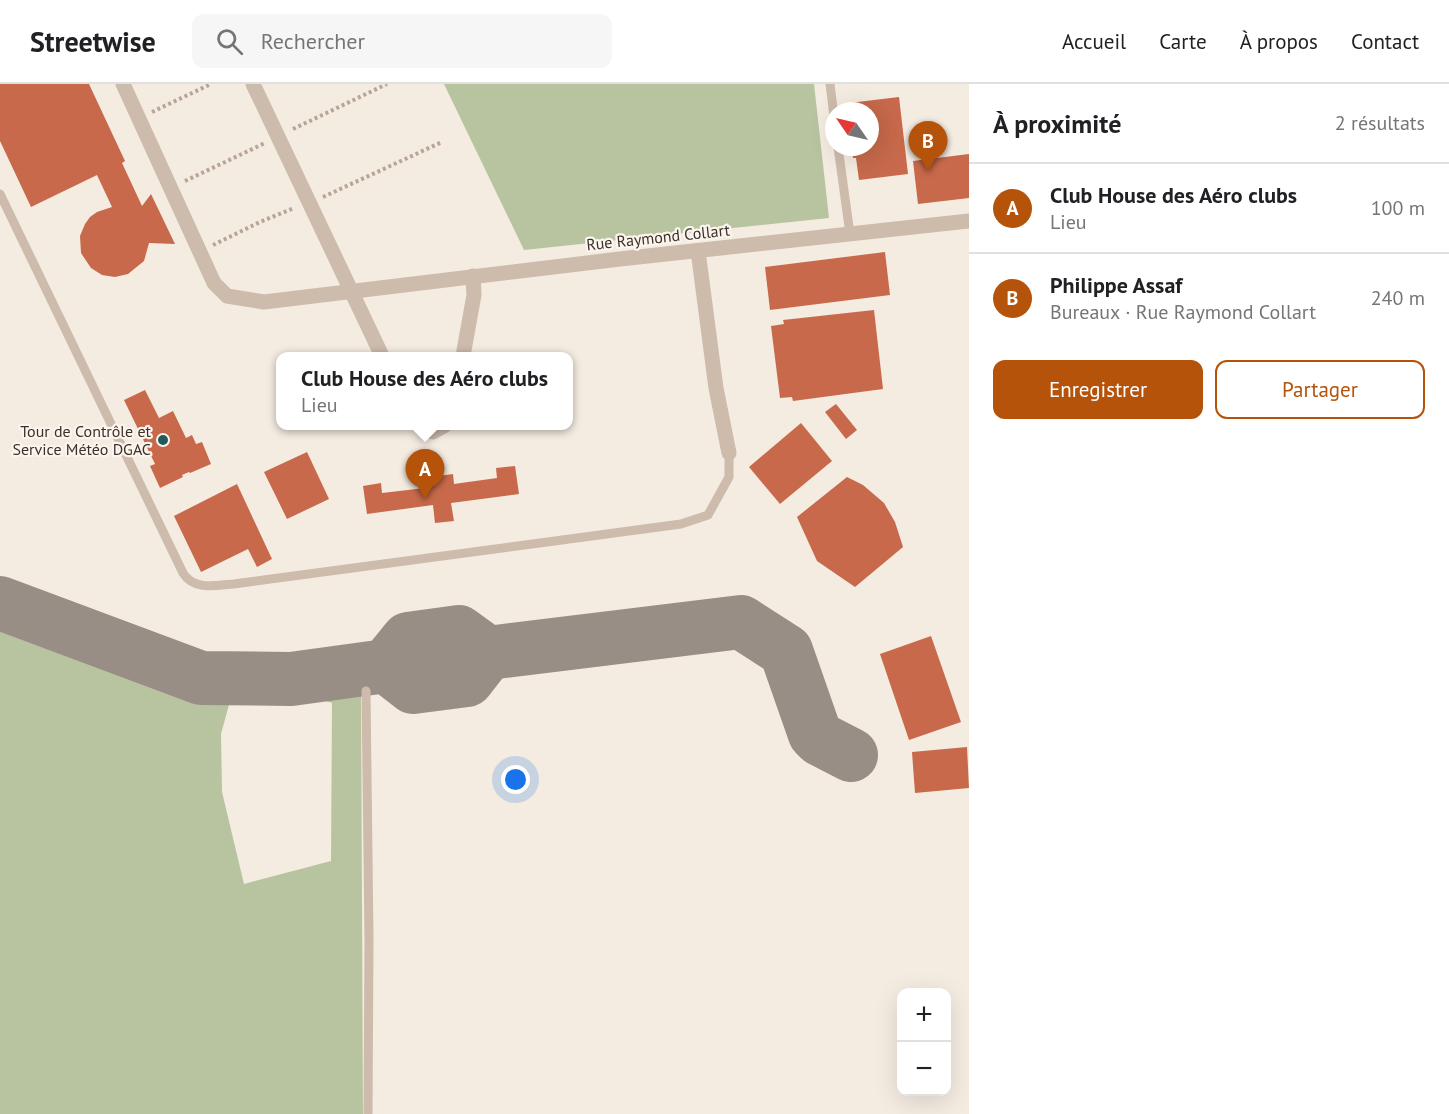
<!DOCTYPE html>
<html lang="fr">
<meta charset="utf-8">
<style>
:root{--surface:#fff;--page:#f6f6f6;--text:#202124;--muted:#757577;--line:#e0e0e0;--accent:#b45309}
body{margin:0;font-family:"PT Sans",sans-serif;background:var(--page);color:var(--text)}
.controls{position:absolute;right:18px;bottom:18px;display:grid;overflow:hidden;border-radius:12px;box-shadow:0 6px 24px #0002}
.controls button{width:54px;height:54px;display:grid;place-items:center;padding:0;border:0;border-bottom:2px solid var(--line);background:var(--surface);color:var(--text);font:30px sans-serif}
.compass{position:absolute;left:825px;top:18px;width:54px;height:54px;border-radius:50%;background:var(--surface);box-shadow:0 6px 24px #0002;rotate:304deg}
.you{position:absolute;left:516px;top:696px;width:21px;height:21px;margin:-15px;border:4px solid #fff;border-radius:50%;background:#1a73e8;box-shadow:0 0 0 9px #1a73e833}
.badge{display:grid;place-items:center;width:39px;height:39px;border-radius:50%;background:var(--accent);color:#fff;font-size:20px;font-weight:700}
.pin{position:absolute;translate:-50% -50px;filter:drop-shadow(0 2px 3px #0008)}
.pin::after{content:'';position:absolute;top:32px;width:21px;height:18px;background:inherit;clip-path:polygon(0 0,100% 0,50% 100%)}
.popup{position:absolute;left:276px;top:268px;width:297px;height:78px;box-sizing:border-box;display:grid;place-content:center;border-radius:12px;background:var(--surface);filter:drop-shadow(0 2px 4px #0005);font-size:20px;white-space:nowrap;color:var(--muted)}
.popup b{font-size:22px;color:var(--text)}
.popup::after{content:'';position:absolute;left:50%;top:100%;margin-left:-12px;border:12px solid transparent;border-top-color:var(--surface)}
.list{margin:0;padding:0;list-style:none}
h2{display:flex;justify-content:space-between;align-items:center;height:78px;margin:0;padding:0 24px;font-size:26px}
h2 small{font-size:20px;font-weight:400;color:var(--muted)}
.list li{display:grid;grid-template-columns:39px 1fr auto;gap:18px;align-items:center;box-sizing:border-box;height:90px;padding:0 24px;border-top:2px solid var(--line)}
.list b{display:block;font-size:22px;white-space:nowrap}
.list p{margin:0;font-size:20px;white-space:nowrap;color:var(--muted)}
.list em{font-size:20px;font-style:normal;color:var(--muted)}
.actions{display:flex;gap:12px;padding:18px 24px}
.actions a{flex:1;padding:14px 0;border:2px solid var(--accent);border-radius:12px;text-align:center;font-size:21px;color:var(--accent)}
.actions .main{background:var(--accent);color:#fff}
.icon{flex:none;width:33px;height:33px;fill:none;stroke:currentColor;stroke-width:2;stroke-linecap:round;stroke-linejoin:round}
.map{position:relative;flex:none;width:969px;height:1030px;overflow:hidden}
header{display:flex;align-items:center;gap:36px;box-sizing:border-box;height:84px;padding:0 30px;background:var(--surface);border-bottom:2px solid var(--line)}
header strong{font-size:28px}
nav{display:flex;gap:33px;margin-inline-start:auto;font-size:21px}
.search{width:420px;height:54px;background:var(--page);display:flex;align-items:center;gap:15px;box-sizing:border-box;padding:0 21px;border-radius:12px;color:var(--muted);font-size:22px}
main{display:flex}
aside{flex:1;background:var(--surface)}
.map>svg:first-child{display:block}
</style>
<header>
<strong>Streetwise</strong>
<div class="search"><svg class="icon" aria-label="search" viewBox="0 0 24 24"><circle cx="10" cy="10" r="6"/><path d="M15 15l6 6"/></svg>Rechercher</div>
<nav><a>Accueil</a><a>Carte</a><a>À propos</a><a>Contact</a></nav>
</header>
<main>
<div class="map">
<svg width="969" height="1030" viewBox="0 0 969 1030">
<rect width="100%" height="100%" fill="#f4ebe1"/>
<!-- green -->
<g fill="#b8c4a0">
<path d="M444 0H814L829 134 524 166Z"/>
<path d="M0 543 163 601 230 608 253 607 254 613 230 617 221 650 222 708 244 800 331 777 332 619 306 611 304 605 360 599 361 602 363 1030H0Z"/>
</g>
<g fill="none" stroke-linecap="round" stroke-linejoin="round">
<!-- taxiway -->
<g stroke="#988e86" stroke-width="54">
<path d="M0 519 201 594 291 595 386 582 408 555 459 548 488 569 741 538 786 567 815 650 820 655 851 671"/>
<path d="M386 582 413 603 467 596 488 569"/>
</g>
</g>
<!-- building -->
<g fill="#c8694b">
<path d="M0 0H89L125 77 122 79 142 122 151 110 175 160 149 159 144 177 128 190 115 193 102 191 91 184 81 169 80 152 85 140 90 133 97 128 112 123 97 91 31 123 0 57Z"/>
<path d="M899 13 908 90 859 96 856 74H853L852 63H870V27H850L849 19Z"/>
<path d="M969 70V114L918 120 913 77Z"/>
<path d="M885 168 890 211 770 226 765 183Z"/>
<path d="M874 226 883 305 793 317 792 313 780 314 771 242 784 240 783 236Z"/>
<path d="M145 306 159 334 173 327 186 354 192 351 196 360 202 358 211 380 190 389 189 388 182 391 183 393 160 404 150 382 155 380 124 316Z"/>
<path d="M836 320 857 346 846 355 825 328Z"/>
<path d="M801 339 832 377 780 420 749 383Z"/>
<path d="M307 368 329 415 287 435 264 388Z"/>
<path d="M515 382 519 410 451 419 454 437 435 439 433 421 367 430 363 402 381 399 382 409 425 404 424 394 453 390 454 400 497 394 496 384Z"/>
<path d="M847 393 863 401 884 419 895 438 903 463 855 503 817 477 797 433Z"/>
<path d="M237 400 272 475 257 483 248 465 201 488 174 432Z"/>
<path d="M931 552 961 638 909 656 880 570Z"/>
<path d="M967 663 969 704 915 709 912 668Z"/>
</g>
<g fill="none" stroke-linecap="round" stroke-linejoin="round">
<!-- path -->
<g stroke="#b9a596" stroke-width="4" stroke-dasharray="3 3" stroke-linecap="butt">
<path d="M152 28 211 0"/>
<path d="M293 45 387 0"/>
<path d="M185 97 265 59"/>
<path d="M323 113 442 58"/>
<path d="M213 161 260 138 294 124"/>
</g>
<!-- service -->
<g stroke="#cdbbac" stroke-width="9">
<path d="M830 0 834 32"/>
<path d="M838 63 850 150"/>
<path d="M0 110 183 489C194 507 216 501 234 500L681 440 708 431 729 393V369"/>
<path d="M366 607 369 855 368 1030"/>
</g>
<!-- minor -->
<g stroke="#cdbbac" stroke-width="15">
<path d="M123 0 214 199 227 212 264 218 620 175 969 137"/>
<path d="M253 0 382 272"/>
<path d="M698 167 716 304 729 369"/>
<path d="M463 272 474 211 473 192"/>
<path d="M421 342 422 344 433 348 444 342"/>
</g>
</g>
<!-- markers -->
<circle fill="#1f5a5e" stroke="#fbf5ee" stroke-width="2" cx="163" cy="356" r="6"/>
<g text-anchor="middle" stroke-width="4.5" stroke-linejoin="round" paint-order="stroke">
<!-- street labels -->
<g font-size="16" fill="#3b302b" stroke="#fbf5ee">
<text transform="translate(658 153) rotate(-6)" y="6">Rue Raymond Collart</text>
</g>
<!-- poi labels -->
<g font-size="16" fill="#3b302b" stroke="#fbf5ee" text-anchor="end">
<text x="151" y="353">Tour de Contrôle et<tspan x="151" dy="18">Service Météo DGAC</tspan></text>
</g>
</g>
</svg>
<div class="controls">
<button>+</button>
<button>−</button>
</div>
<svg class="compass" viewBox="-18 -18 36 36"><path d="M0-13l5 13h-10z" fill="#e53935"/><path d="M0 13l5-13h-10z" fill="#757577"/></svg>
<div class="you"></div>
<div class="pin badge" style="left:425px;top:415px">A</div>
<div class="popup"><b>Club House des Aéro clubs</b>Lieu</div>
<div class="pin badge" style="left:928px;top:87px">B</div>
</div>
<aside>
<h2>À proximité<small>2 résultats</small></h2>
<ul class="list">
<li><span class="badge">A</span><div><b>Club House des Aéro clubs</b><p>Lieu</p></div><em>100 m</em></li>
<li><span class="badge">B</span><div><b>Philippe Assaf</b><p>Bureaux · Rue Raymond Collart</p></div><em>240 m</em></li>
</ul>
<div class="actions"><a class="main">Enregistrer</a><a>Partager</a></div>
</aside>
</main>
